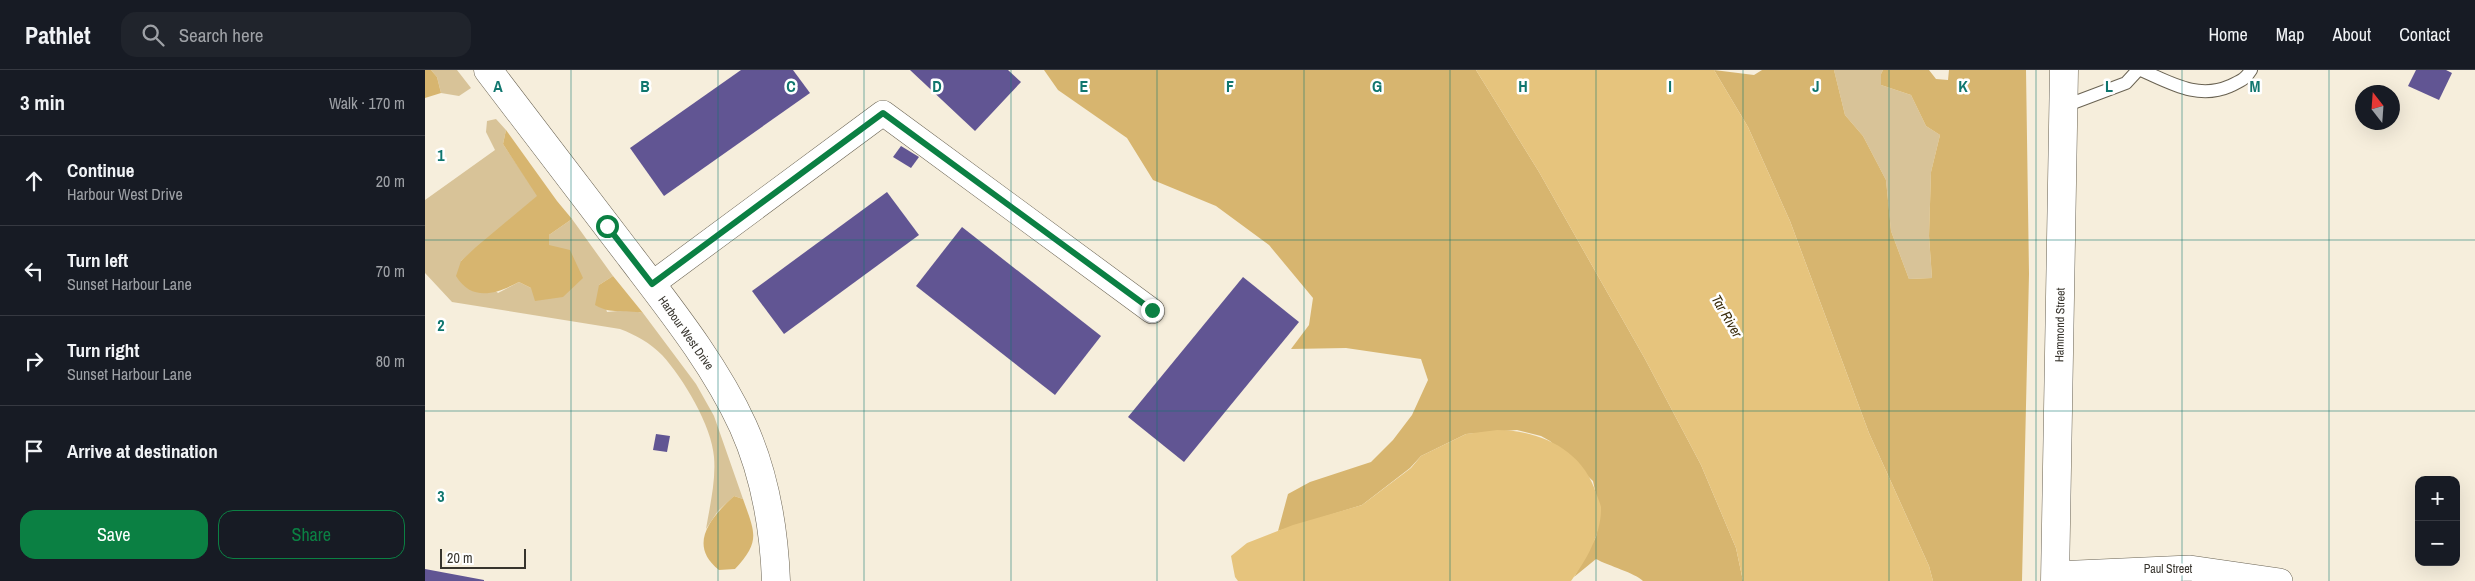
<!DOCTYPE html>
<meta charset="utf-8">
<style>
:root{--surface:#171b24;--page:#20242c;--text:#f1f3f6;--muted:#9ea1a6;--line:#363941;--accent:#0b8043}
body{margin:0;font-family:"Archivo Narrow",sans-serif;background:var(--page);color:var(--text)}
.controls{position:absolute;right:15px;bottom:15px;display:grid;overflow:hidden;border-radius:10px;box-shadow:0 5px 20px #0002}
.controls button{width:45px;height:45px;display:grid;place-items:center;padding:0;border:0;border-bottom:1px solid var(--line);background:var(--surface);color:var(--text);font:25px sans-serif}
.compass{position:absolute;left:1930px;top:15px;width:45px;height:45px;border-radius:50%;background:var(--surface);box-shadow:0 5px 20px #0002;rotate:343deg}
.scale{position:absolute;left:15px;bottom:12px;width:86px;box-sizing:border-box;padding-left:5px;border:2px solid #37342d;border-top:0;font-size:14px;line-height:18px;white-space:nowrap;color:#37342d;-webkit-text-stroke:4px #fff;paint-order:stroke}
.stop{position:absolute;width:15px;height:15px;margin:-11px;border:4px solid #0b8043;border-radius:50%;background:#fff}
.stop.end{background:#0b8043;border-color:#fff;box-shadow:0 1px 5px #0008}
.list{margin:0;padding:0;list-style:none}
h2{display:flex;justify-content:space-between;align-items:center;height:65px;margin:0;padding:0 20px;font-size:21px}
h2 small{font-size:16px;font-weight:400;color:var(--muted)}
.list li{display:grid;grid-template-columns:32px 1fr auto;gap:15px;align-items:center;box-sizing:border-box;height:90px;padding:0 20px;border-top:1px solid var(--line)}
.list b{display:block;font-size:19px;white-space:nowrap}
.list p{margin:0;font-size:16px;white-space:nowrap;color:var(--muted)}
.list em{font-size:16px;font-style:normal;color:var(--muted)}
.actions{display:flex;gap:10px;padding:15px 20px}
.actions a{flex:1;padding:11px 0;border:1px solid var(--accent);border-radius:15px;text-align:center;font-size:18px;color:var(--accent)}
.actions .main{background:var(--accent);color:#fff}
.icon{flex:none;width:28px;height:28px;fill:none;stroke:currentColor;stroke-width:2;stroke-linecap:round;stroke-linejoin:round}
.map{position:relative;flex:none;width:2050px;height:511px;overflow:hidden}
header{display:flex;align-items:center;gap:30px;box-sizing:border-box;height:70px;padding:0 25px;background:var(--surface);border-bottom:1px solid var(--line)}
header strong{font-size:24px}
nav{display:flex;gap:28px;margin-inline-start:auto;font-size:18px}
.search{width:350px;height:45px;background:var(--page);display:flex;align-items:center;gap:12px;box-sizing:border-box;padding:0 18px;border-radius:15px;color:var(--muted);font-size:19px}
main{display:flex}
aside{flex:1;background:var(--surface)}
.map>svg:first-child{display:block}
</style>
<header>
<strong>Pathlet</strong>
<div class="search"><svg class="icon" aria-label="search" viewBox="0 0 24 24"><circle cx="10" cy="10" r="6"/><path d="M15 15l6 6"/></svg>Search here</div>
<nav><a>Home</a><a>Map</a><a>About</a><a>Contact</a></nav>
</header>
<main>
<aside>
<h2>3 min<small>Walk · 170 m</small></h2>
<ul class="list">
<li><svg class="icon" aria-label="ahead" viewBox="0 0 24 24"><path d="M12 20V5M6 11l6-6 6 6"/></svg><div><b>Continue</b><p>Harbour West Drive</p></div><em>20 m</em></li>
<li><svg class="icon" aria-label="left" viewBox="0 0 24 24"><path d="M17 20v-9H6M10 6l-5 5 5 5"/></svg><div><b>Turn left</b><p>Sunset Harbour Lane</p></div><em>70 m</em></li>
<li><svg class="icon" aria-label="right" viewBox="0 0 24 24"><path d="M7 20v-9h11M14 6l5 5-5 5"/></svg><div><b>Turn right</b><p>Sunset Harbour Lane</p></div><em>80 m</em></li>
<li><svg class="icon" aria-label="arrive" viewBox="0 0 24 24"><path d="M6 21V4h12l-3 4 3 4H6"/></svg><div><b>Arrive at destination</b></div></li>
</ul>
<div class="actions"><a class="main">Save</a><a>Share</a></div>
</aside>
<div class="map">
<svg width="2050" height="511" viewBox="0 0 2050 511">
<rect width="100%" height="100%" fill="#f6eedc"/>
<!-- green -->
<g fill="#d8c398">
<path d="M6 0H32L46 18 34 26 16 23 12 7Z"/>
<path d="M1409 0H1458L1456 4V15L1486 25 1501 56 1515 65 1506 102 1504 166 1507 208 1484 209 1466 161 1461 110 1438 66 1420 45Z"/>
<path d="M71 49 81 60 78 74 113 126 36 191 73 223 94 212 106 218 124 175V165L147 149 188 206 174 215 182 242 203 240 218 243 271 314 289 346 318 429 309 426 293 441 281 459C285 435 291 411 289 387 287 356 258 308 237 285 225 273 211 265 195 259L27 232 0 203V130L70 80 61 62 62 51Z"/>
</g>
<!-- forest -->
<g fill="#d7b56f">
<path d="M0 0H6L12 7 16 23 0 28Z"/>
<path d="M619 0H1051L1114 102 1220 289 1276 395 1311 478 1318 511H1218C1210 503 1184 496 1171 489L1149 507 1171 467 1173 456 1175 444 1168 411 1125 371 1116 366 1092 360 1041 364 996 386 985 398 937 435 853 461 863 424 885 412 946 392 968 370 987 345 1003 310 996 289 921 278 866 279 884 255 888 228 844 175 791 136 728 110 702 68 633 20Z"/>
<path d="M1289 0 1329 5 1337 0H1409L1420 45 1438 66 1461 110 1466 161 1484 209 1507 208 1504 166 1506 102 1515 65 1501 56 1486 25 1456 15V4L1458 0H1504L1511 9 1523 10 1524 0H1601L1604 204 1597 511H1508L1504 496 1444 363 1365 151 1323 57Z"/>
<path d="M81 60 132 131 147 149 124 165V175L145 180 158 208 138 227 110 231 106 218 94 212C71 224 47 232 31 206L36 191 51 177 112 126 78 74Z"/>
<path d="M188 206 218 243C198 239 187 245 170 235L174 215Z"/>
<path d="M309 426 318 429C330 463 336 471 310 499L294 500C262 475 286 447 309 426Z"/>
</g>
<!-- water -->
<g fill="#e6c47d">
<path d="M1051 0H1289L1323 57 1365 151 1444 363 1504 496 1508 511H1318L1311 478 1276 395 1220 289 1114 102Z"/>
<path d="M1072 360C1115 360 1158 380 1171 423 1173 428 1175 433 1176 437 1177 463 1161 491 1146 511H813L810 507 806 486 822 473 868 455 937 435 986 398 996 386 1041 364Z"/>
</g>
<!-- building -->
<g fill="#615593">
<path d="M316 0H368L385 23 239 126 205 78Z"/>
<path d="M485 0H583L596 12 550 61Z"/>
<path d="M1991 0H2021L2027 3 2014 30 1983 16Z"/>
<path d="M476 76 494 87 486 98 468 87Z"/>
<path d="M462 122 494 165 359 264 327 221Z"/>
<path d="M537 157 676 266 630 325 491 216Z"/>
<path d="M818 207 874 252 759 392 703 347Z"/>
<path d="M231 364 245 366 242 382 228 380Z"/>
<path d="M0 499 59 510V511H0Z"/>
</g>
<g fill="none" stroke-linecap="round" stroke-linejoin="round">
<defs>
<g id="service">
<path d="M1716 0C1746 13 1773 30 1805 16 1815 11 1820 10 1826 0"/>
<path d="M1640 36 1701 13 1713 0"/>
</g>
<g id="minor">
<path d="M227 214 458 43 727 241"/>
<path d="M1630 504 1765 498 1855 511"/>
</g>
<path id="tertiary" d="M1630 511 1639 0"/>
<path id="secondary" d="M63 0C111 62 158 124 205 186 246 240 290 295 318 356 340 405 349 458 351 511"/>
</defs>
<!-- service casing -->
<use href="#service" stroke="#6a6353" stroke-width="14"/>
<!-- minor casing -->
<use href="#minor" stroke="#6a6353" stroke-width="26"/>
<!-- tertiary casing -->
<use href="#tertiary" stroke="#6a6353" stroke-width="29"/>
<!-- secondary casing -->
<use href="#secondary" stroke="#6a6353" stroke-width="29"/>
<!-- service -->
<use href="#service" stroke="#fff" stroke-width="12"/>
<!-- minor -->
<use href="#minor" stroke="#fff" stroke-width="25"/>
<!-- tertiary -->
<use href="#tertiary" stroke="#fff" stroke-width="28"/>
<!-- secondary -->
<use href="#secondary" stroke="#fff" stroke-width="28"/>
</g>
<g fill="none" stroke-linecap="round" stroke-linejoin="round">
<!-- route -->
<path stroke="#0b8043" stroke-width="6" d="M182 156 227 214 458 43 727 240"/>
</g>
<!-- grid -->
<path fill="none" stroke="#0f766e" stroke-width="1" stroke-opacity="0.55" d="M146 0V511M293 0V511M439 0V511M586 0V511M732 0V511M879 0V511M1025 0V511M1171 0V511M1318 0V511M1464 0V511M1611 0V511M1757 0V511M1904 0V511M0 170H2050M0 341H2050"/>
<g text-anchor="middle" stroke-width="5" stroke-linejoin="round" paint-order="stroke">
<!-- street labels -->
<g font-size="12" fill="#37342d" stroke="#fff">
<text transform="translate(1635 255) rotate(-89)" y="4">Hammond Street</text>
<text transform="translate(261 263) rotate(55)" y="4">Harbour West Drive</text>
<text x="1743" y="503">Paul Street</text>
</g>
<!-- water labels -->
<g font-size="14" font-style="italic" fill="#3b2d0d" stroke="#fff">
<text transform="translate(1302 246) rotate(60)" y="5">Tar River</text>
</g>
</g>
<g font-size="16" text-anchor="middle" font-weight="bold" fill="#0f766e" stroke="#fff" stroke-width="5" stroke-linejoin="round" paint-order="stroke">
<text x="73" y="22">A</text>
<text x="220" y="22">B</text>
<text x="366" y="22">C</text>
<text x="512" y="22">D</text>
<text x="659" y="22">E</text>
<text x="805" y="22">F</text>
<text x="952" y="22">G</text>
<text x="1098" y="22">H</text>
<text x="1245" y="22">I</text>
<text x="1391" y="22">J</text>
<text x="1538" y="22">K</text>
<text x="1684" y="22">L</text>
<text x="1830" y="22">M</text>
<text x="16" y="91">1</text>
<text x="16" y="261">2</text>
<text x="16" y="432">3</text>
</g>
</svg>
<div class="controls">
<button>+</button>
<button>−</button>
</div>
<svg class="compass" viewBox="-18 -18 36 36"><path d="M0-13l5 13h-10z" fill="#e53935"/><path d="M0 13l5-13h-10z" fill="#9ea1a6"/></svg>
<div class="scale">20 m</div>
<div class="stop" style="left:182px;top:156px"></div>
<div class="stop end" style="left:727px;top:240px"></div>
</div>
</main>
